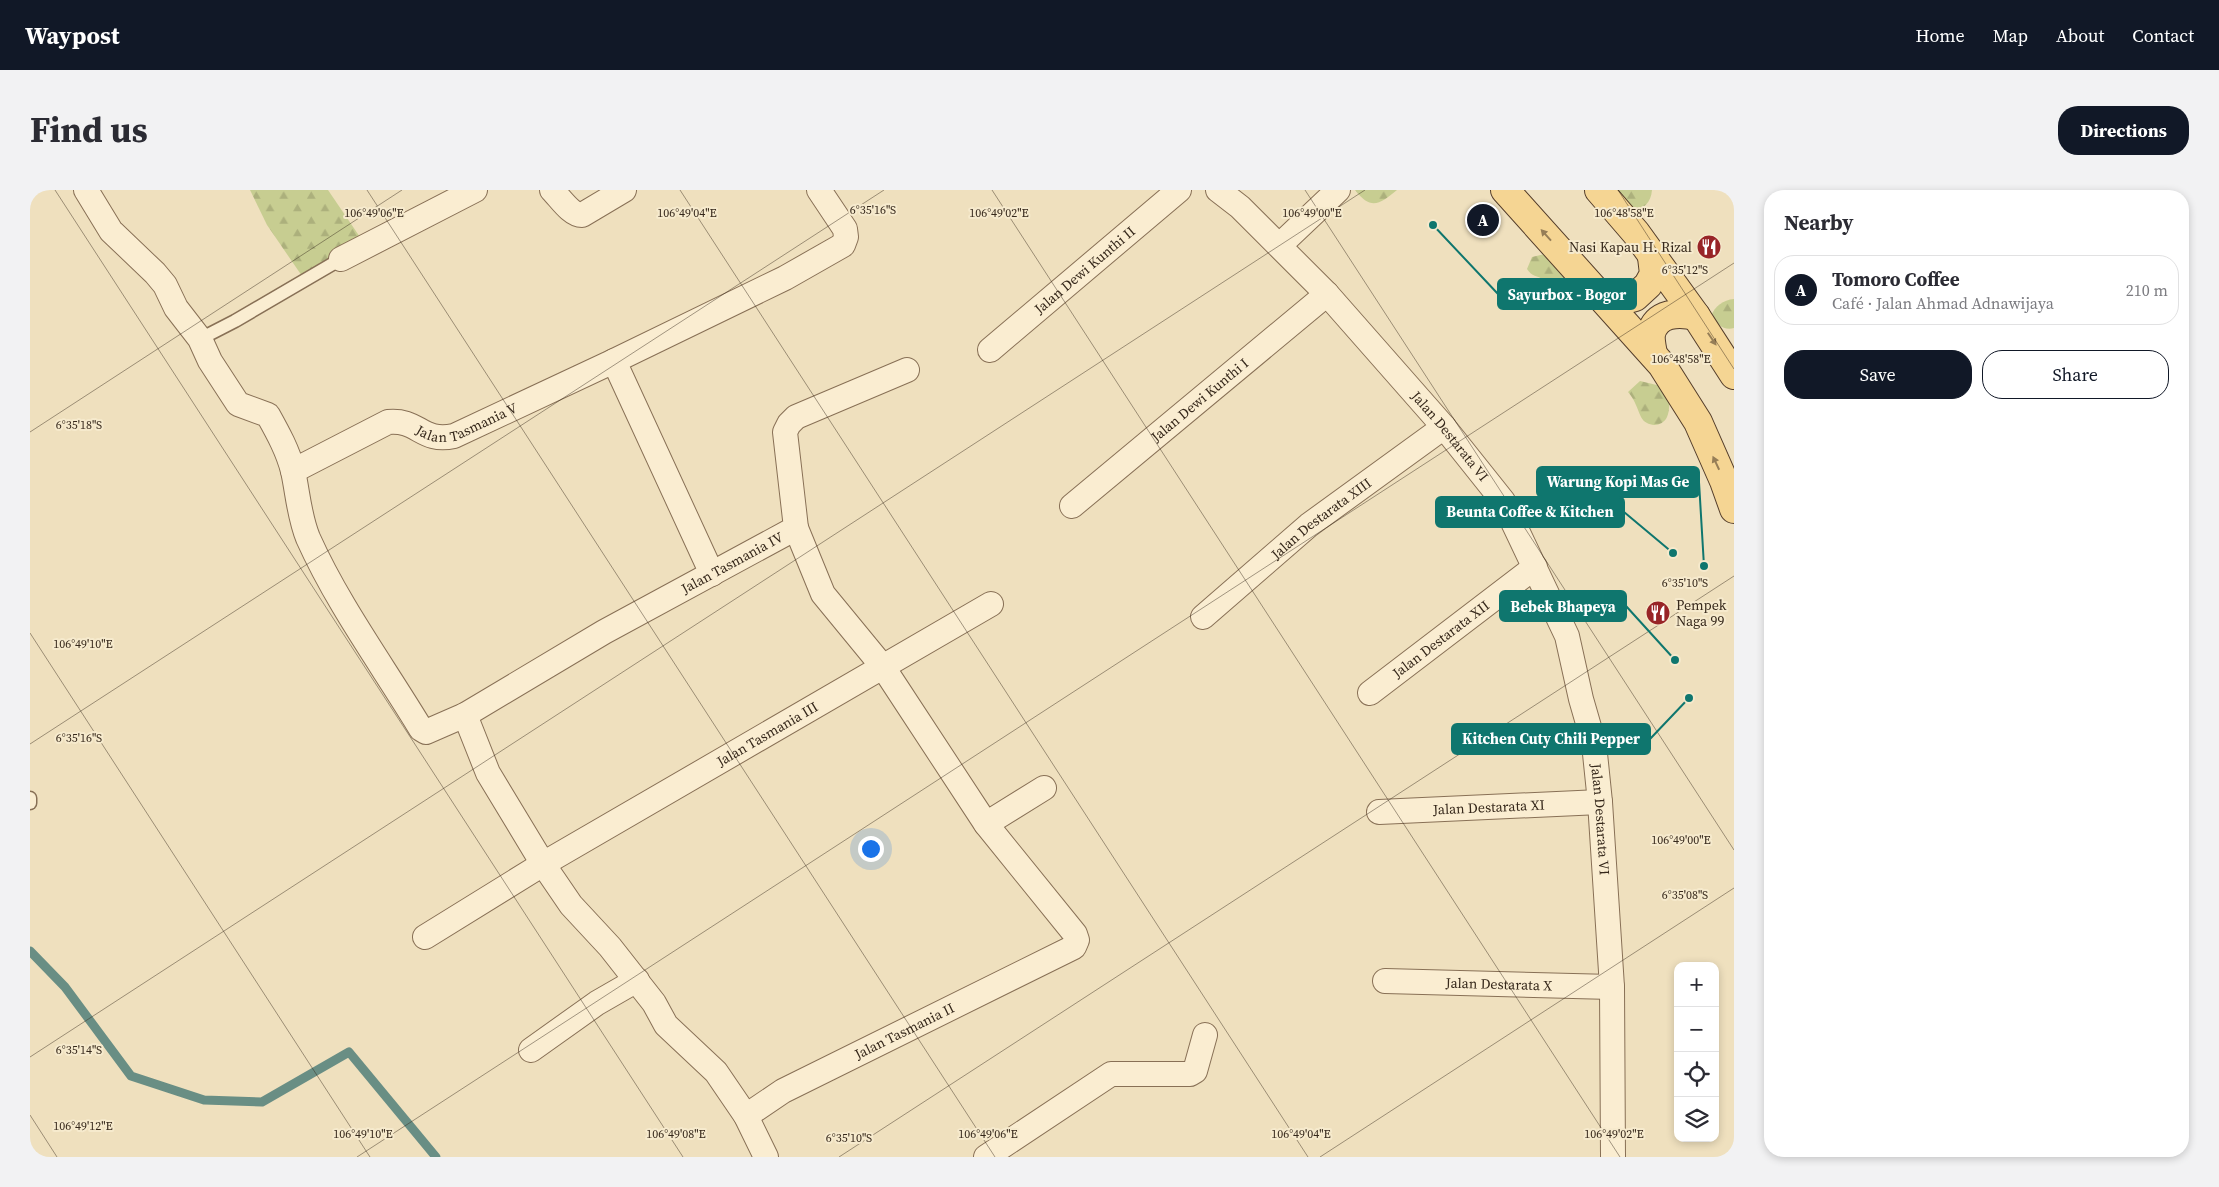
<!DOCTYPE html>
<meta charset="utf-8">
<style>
:root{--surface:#fff;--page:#f2f2f3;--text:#2b2b33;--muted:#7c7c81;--line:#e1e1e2;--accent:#111827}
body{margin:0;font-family:"Source Serif 4",serif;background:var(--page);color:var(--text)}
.controls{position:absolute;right:15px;bottom:15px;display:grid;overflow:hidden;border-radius:10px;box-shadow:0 2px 8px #0003}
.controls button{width:45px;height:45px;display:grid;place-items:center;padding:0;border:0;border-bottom:1px solid var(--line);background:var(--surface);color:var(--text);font:25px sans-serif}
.you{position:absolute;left:840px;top:658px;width:18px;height:18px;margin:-12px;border:4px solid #fff;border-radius:50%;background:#1a73e8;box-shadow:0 0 0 8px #1a73e833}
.badge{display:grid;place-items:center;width:32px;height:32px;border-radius:50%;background:var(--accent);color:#fff;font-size:16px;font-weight:700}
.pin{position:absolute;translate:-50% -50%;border:2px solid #fff;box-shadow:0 1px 5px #0006}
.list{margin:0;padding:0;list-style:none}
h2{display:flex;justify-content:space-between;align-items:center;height:65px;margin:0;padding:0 20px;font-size:21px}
h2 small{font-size:16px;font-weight:400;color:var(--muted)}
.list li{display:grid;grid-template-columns:32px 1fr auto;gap:15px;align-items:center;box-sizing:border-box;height:70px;margin:0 10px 10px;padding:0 10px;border:1px solid var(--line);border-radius:20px}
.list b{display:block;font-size:19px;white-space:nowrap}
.list p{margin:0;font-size:16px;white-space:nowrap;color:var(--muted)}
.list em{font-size:16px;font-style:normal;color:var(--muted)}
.actions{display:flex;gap:10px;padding:15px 20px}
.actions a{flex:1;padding:11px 0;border:1px solid var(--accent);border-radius:20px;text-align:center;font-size:18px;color:var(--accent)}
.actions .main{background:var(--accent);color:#fff}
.icon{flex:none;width:28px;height:28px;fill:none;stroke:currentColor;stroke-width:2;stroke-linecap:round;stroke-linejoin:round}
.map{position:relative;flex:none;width:1704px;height:967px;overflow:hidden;border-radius:20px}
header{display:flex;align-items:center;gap:30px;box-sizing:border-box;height:70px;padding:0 25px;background:var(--accent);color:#fff}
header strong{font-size:24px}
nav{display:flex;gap:28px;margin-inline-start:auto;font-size:18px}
.intro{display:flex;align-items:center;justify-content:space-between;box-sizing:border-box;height:120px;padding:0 30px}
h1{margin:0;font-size:35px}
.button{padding:12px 22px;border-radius:20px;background:var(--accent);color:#fff;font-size:18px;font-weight:700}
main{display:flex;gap:30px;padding:0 30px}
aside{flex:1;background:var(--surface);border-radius:20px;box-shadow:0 2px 8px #0003}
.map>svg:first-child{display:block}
</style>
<header>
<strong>Waypost</strong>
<nav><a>Home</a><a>Map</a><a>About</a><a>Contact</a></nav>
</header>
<div class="intro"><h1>Find us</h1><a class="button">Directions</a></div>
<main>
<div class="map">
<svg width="1704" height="967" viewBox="0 0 1704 967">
<defs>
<pattern id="forest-firs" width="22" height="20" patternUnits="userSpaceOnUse" patternTransform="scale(1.25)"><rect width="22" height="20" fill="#c7cd91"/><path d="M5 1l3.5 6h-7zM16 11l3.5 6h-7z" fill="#acb07c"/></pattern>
</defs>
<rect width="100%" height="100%" fill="#efe0be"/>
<!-- forest -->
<g fill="url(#forest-firs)">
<path d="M220 0H298L334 53 272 86 237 35Z"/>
<path d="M1325 0H1367C1350 14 1341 21 1325 0Z"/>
<path d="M1568 0H1622C1621 13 1614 17 1604 24Z"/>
<path d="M1519 63 1548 99 1544 106 1530 114C1519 107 1522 95 1514 90 1507 85 1502 87 1497 79L1502 67Z"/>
<path d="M1704 109V138C1694 141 1686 134 1681 126 1685 116 1693 110 1704 109Z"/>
<path d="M1610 191 1635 197 1640 203C1639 210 1640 221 1637 227 1632 238 1616 237 1611 227 1607 218 1605 210 1598 202Z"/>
</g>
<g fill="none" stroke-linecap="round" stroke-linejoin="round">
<!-- stream -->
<path stroke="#698e84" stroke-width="9" d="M0 761 35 797 101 886 174 910 232 912 319 862 406 967"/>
<defs>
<g id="service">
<path d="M170 149 205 131 311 69"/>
<path d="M0 608V613"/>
</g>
<g id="minor">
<path id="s1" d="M56 0 81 41 125 83 135 95 146 118 170 149 180 171 208 214 238 225C248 243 258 261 263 281 268 304 269 326 278 348 308 415 353 476 391 539L396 542 435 525 574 442 766 338 755 242 759 234 766 227 877 180"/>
<path d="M522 0C530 8 541 25 552 25L594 0"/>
<path id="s2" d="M1188 0 1210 17 1297 104 1414 237 1473 311 1537 446 1551 509 1564 554 1570 612 1582 797 1583 967"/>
<path d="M1250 55 1308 0"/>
<path d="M311 69 445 0"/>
<path id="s3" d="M960 160 1149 0"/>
<path id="s4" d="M263 281 358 232C389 229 391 253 424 246L584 171"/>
<path id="s5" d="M1042 316 1297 104"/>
<path d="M766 338 793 404 853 477 956 634 1014 598"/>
<path d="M682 384 584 171 755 88 813 55 816 47 815 39 789 0"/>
<path id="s6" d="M1173 427 1279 335 1414 237"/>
<path id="s7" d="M1340 503 1505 377"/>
<path d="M435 525 458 583 513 674 541 715 580 757 624 813 636 835 686 882 716 926 736 967"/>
<path id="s8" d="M1349 622 1570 612"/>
<path id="s9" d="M395 747 513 674 961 414"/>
<path id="s10" d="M1355 791 1582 797"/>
<path d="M501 860 567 813 607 790"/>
<path id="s11" d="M716 926 753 901 1044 757 1047 750 1045 744 956 634"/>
<path d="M956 967 1081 884H1160L1165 881 1175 845"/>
</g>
<g id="primary">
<path d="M1475 0 1632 175 1668 232 1694 291 1704 319"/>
<path d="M1569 0 1606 43 1666 126 1704 185"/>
<path d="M1572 107 1587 112 1605 107 1618 95 1624 84 1622 67"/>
<path d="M1623 164C1622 158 1620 150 1621 144 1626 122 1649 122 1666 126"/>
</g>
</defs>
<!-- service casing -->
<use href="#service" stroke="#887056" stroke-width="15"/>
<!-- minor casing -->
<use href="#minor" stroke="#887056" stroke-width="26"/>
<!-- primary casing -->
<use href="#primary" stroke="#553e2b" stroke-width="30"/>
<!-- service -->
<use href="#service" stroke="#faedd1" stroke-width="12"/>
<!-- minor -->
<use href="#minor" stroke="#faedd1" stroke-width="24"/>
<!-- primary -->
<use href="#primary" stroke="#f5d593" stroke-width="28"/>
</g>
<!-- one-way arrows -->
<defs><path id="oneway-solid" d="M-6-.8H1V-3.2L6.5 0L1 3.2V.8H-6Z" transform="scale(1.25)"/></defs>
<g fill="#967e57">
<use href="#oneway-solid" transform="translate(1516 45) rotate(-132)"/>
<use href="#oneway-solid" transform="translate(1682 149) rotate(56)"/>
<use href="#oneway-solid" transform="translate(1686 273) rotate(-115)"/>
</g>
<!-- ticks -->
<path fill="none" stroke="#36281b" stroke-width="1" stroke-opacity="0.45" d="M25 0 653 967M337 0 965 967M650 0 1278 967M962 0 1590 967M1275 0 1704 660M1588 0 1704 179M0 242 372 0M0 443 340 967M0 554 854 0M0 867 1335 0M0 925 27 967M327 967 1704 73M809 967 1704 386M1290 967 1704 698"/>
<!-- icons -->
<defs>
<symbol id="restaurant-disc" viewBox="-11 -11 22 22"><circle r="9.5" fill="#982427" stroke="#f6eacd"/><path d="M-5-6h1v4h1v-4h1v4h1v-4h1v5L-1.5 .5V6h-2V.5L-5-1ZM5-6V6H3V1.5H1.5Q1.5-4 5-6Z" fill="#fff"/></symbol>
</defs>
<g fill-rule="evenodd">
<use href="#restaurant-disc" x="1665" y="43" width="28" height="28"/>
<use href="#restaurant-disc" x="1614" y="409" width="28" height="28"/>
</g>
<g text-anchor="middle" stroke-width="4" stroke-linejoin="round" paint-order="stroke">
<!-- poi labels -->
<g font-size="14" fill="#36281b" stroke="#f6eacd" text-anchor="end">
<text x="1662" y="62">Nasi Kapau H. Rizal</text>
<text x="1646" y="420" text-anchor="start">Pempek<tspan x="1646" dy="16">Naga 99</tspan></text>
</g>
<!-- street labels -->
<g font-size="14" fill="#36281b" stroke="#f6eacd">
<text dy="5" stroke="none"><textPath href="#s3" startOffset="124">Jalan Dewi Kunthi II</textPath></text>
<text dy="5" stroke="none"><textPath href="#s5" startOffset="166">Jalan Dewi Kunthi I</textPath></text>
<text dy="5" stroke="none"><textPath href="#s4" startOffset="191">Jalan Tasmania V</textPath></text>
<text dy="5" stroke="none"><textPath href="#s2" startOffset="339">Jalan Destarata VI</textPath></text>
<text dy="5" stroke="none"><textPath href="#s6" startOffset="154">Jalan Destarata XIII</textPath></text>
<text dy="5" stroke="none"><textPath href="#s1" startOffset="1005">Jalan Tasmania IV</textPath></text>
<text dy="5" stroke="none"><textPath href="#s7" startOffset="89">Jalan Destarata XII</textPath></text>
<text dy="5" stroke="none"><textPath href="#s9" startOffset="398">Jalan Tasmania III</textPath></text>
<text dy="5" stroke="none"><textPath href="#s8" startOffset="110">Jalan Destarata XI</textPath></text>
<text dy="5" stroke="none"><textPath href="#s2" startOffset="759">Jalan Destarata VI</textPath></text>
<text dy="5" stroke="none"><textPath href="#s10" startOffset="114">Jalan Destarata X</textPath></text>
<text dy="5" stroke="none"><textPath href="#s11" startOffset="180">Jalan Tasmania II</textPath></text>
</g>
</g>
<g font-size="12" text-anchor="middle" fill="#36281b" stroke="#f6eacd" stroke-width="4" stroke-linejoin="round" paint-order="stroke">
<text x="843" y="24">6°35'16"S</text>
<text x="344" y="27">106°49'06"E</text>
<text x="657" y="27">106°49'04"E</text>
<text x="969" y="27">106°49'02"E</text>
<text x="1282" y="27">106°49'00"E</text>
<text x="1594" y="27">106°48'58"E</text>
<text x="1655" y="84">6°35'12"S</text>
<text x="1651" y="173">106°48'58"E</text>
<text x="49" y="239">6°35'18"S</text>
<text x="1655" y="397">6°35'10"S</text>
<text x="53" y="458">106°49'10"E</text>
<text x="49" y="552">6°35'16"S</text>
<text x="1651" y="654">106°49'00"E</text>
<text x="1655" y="709">6°35'08"S</text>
<text x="49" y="864">6°35'14"S</text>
<text x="53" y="940">106°49'12"E</text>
<text x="333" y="948">106°49'10"E</text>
<text x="646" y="948">106°49'08"E</text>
<text x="958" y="948">106°49'06"E</text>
<text x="1271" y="948">106°49'04"E</text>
<text x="1584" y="948">106°49'02"E</text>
<text x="819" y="952">6°35'10"S</text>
</g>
<!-- callouts -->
<path fill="none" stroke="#0f766e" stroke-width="2" d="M1403 35L1468 104M1674 376L1669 292M1643 363L1594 322M1645 470L1596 416M1659 508L1620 549"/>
<g fill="#0f766e" stroke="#f6eacd" stroke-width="2">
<circle cx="1403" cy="35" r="5"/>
<circle cx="1674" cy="376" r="5"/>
<circle cx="1643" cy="363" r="5"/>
<circle cx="1645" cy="470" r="5"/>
<circle cx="1659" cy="508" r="5"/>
</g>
<g fill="#0f766e" stroke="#0f766e" stroke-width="2">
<rect x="1468" y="89" width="138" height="30" rx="5"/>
<rect x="1507" y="277" width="162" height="30" rx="5"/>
<rect x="1406" y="307" width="188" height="30" rx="5"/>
<rect x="1470" y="401" width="126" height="30" rx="5"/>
<rect x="1422" y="534" width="198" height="30" rx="5"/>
</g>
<g font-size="15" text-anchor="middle" font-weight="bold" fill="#fff">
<text x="1537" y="110">Sayurbox - Bogor</text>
<text x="1588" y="297">Warung Kopi Mas Ge</text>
<text x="1500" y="327">Beunta Coffee &amp; Kitchen</text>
<text x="1533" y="422">Bebek Bhapeya</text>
<text x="1521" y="554">Kitchen Cuty Chili Pepper</text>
</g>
</svg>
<div class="controls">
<button>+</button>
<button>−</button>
<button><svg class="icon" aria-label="locate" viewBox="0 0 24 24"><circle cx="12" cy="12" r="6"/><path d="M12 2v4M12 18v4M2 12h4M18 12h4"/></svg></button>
<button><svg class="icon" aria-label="layers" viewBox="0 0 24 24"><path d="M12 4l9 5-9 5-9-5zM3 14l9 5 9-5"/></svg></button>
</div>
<div class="you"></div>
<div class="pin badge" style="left:1453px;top:30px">A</div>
</div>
<aside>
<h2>Nearby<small></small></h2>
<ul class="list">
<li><span class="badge">A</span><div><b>Tomoro Coffee</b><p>Café · Jalan Ahmad Adnawijaya</p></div><em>210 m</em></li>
</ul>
<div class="actions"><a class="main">Save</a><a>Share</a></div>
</aside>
</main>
